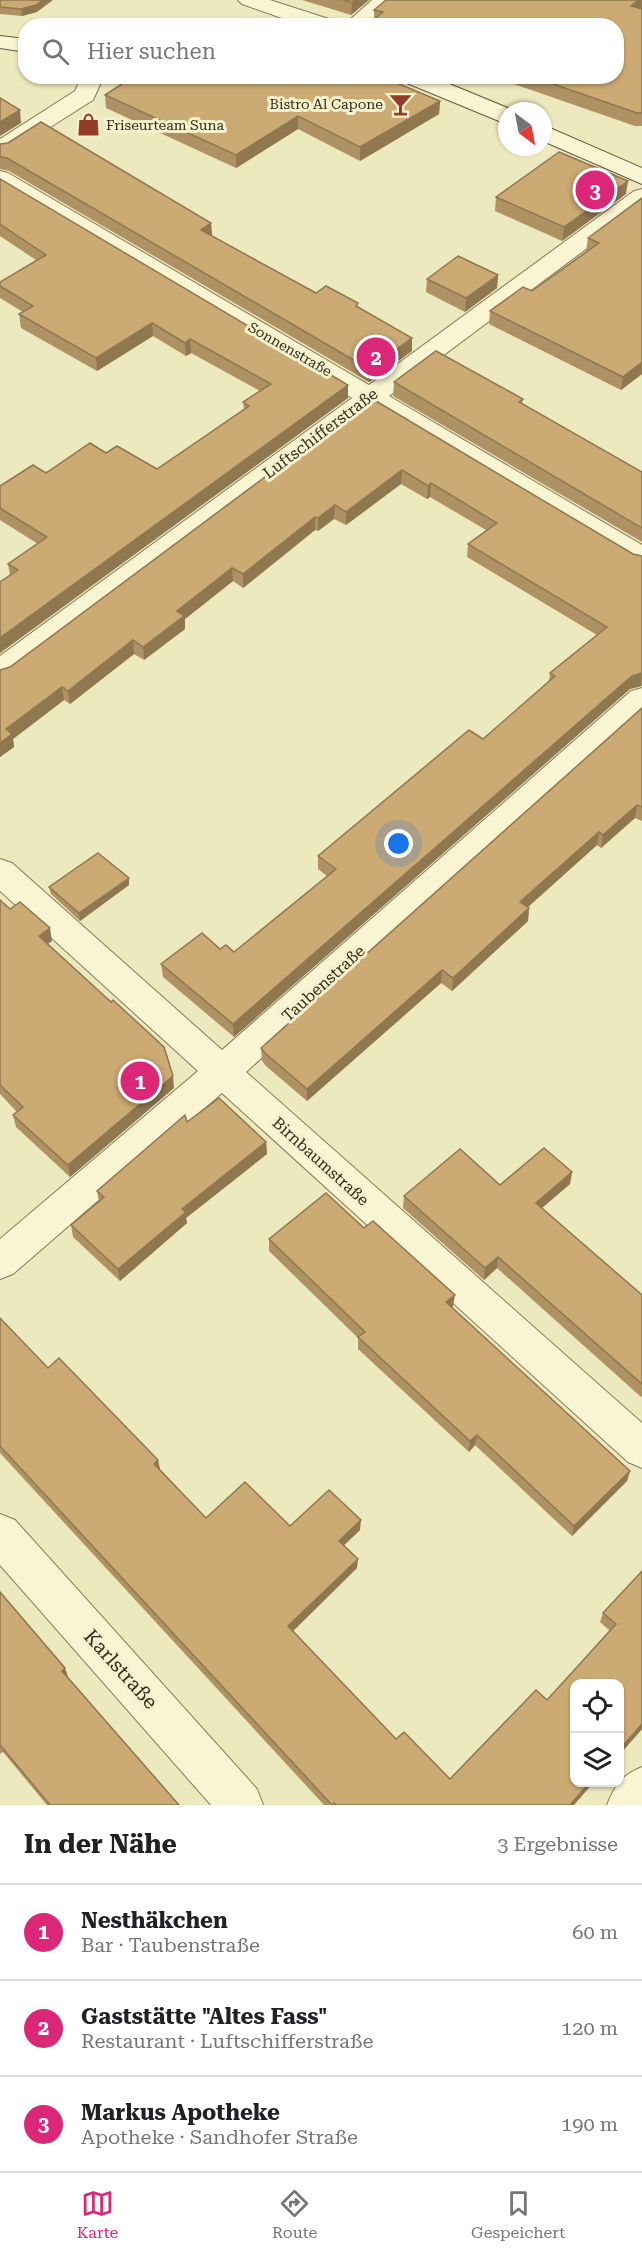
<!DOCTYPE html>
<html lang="de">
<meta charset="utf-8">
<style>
:root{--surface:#fff;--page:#f2f2f2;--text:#202124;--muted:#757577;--line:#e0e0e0;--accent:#db2777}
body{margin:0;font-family:"Roboto Serif",serif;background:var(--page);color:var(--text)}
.controls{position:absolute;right:18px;bottom:18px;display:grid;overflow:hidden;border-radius:12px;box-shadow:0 2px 4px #0004}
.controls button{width:54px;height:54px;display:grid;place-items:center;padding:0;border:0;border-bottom:2px solid var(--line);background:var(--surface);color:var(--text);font:30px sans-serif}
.compass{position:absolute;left:498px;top:102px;width:54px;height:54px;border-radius:50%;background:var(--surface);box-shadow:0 2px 4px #0004;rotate:148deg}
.you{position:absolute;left:399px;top:844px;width:21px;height:21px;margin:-15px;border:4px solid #fff;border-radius:50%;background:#1a73e8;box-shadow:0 0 0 9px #1a73e833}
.badge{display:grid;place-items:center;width:39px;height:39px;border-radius:50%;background:var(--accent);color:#fff;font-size:20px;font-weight:700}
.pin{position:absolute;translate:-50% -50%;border:3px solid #fff;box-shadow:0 2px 6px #0006}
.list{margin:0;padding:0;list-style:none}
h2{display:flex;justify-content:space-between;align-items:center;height:78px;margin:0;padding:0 24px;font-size:26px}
h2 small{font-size:20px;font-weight:400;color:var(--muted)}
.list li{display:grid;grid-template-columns:39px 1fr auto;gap:18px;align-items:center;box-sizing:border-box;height:96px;padding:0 24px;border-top:2px solid var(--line)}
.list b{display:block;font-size:22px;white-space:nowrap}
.list p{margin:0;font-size:20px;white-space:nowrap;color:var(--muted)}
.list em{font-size:20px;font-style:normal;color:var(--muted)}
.icon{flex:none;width:33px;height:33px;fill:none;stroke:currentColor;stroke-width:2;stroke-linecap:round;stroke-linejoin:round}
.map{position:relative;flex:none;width:642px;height:1805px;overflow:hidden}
.search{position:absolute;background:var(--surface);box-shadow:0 2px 4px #0004;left:18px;right:18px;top:18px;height:66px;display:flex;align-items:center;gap:15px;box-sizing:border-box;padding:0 21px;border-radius:24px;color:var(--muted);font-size:22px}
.sheet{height:366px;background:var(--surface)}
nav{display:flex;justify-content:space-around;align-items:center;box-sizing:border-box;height:84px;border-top:2px solid var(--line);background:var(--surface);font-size:16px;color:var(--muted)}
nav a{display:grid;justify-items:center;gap:3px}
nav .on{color:var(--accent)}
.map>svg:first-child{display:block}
</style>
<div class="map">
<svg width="642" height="1805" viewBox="0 0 642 1805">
<rect width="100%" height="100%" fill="#ede9be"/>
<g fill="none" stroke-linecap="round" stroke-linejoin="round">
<defs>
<g id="street">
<path d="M238 0H270L335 21 337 26H304L242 4Z"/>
<path d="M372 0H396L367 26H343Z"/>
<path d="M82 76H104L93 100 8 154 0 156V139L75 91Z"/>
<path d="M0 171 8 173 369 385 634 191 642 189V207L389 396 642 545V568L632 565 371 409 11 678 0 682V656L352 398 0 188Z"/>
<path d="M642 688V716L246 1072 642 1423V1468L628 1462 222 1093 13 1274 0 1279V1239L198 1071 0 891V859L12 863 222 1050 631 691Z"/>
<path d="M0 1514 15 1520 257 1789 263 1805H211L0 1565Z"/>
<path d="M642 1767V1805H607C615 1785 622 1775 642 1767Z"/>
</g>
<g id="secondary">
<path d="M0 36 26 39V52L0 48Z"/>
<path d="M399 76H430L515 111H507V123L499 121 402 81Z"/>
<path d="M543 125 642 168V184L543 141Z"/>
</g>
</defs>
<!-- street casing -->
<use href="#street" stroke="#857957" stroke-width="2"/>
<!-- secondary casing -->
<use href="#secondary" stroke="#67593a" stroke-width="2"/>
<!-- street -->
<use href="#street" fill="#f9f4d1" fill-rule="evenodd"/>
<!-- secondary -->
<use href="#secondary" fill="#f9f4d1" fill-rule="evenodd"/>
</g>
<!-- wall -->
<g fill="#af9263">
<path d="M0 0 37 12 22 16 0 14Z"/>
<path d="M302 0H369L351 15Z"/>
<path d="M642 0V8L641 9H642V126H635L491 76H616L374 19V10Z"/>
<path d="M134 76H402L401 85 440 101 439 114 360 161 298 129 236 168 106 108 105 95Z"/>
<path d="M0 144 211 223 212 236 316 293 358 307 412 351 369 382 9 171 0 169Z"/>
<path d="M0 179 348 385V398L0 653V582L10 575 8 564 38 544 0 520V486L106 453 157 469 244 409 243 402 260 391 191 353 186 356 153 336 97 371 21 328 19 314 23 312 0 298V282L36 260 0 236Z"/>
<path d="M626 194 562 241 495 211 496 197Z"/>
<path d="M642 198V374L621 390 489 324 490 311 532 291 586 251 588 238Z"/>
<path d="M498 275 497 288 465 312 426 292 427 279Z"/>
<path d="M394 382 523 399 522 404 642 472V542L393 396Z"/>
<path d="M371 398 633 554 642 556V686L630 689 234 1037 163 977 161 964 220 949 234 952 327 876 318 869V856L483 739 549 682 550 673 597 635 467 557 468 544 486 530 430 497 427 499 401 484 346 525 334 519 318 531 315 530 243 588 233 581 185 619V629L144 660 134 654 70 704 64 700 13 739 14 747 0 757 10 667Z"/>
<path d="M642 708V821L635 818 601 848 597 845 528 907 529 908 528 921 452 991 441 983 307 1101 266 1066 262 1061 261 1048Z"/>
<path d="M129 878V885L80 921 51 894 49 887Z"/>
<path d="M0 900 10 909 52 941 47 944 174 1088 70 1177 16 1127 13 1115 17 1112 0 1094Z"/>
<path d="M187 1122 266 1142 267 1154 186 1218 187 1223 120 1281 73 1237 71 1225 99 1202 97 1191Z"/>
<path d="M572 1172 570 1184 541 1208 642 1295V1396L641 1397 497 1268 484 1280 403 1208 404 1196 500 1185Z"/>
<path d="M364 1228 453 1306 452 1307 630 1471 627 1481 572 1536 475 1445 469 1452 358 1349V1338L269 1251V1239Z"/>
<path d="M0 1318 48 1368 158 1460 160 1469 206 1518 290 1526 360 1530 344 1545 357 1568 293 1631 396 1739 450 1779 547 1700 610 1631 600 1622 603 1613 642 1571V1729L620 1754V1683L574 1805H324L0 1453Z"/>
<path d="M0 1592 65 1668 68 1677 179 1805H47L3 1752 0 1754Z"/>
</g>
<!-- shaded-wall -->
<g fill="#8f7750">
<path d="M43 0H53L37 12 22 16 21 9Z"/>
<path d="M355 0H369L351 15 352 3Z"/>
<path d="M638 0H642V8L630 18 631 6Z"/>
<path d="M399 76H402L401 83 396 96 397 83Z"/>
<path d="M440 101 439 114 360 161V147Z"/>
<path d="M20 110 21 123 0 136V122Z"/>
<path d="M298 116V129L236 168V155Z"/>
<path d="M628 181 626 194 562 241 564 227Z"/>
<path d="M211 223 212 236 201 230Z"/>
<path d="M498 275 497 288 465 312 466 298Z"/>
<path d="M152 323 153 336 97 371 96 358Z"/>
<path d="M412 338V351L369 382V369Z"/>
<path d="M190 339 191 353 186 356 185 343Z"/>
<path d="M642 362V374L621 390 623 377Z"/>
<path d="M348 385V398L0 653V638Z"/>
<path d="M402 470 401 484 346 525V512Z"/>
<path d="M431 483 430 497 427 499 428 486Z"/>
<path d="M335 505 334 519 318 531V518Z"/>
<path d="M315 517V530L243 588V574Z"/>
<path d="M232 568 233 581 185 619V629L144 660 143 647 177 611Z"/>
<path d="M133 640 134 654 70 704 68 691Z"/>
<path d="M642 673 641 686 630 689 234 1037 233 1024 632 676Z"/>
<path d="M62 687 64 700 13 739 14 747 0 757V743L6 729Z"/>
<path d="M637 805 635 818 601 848 603 835Z"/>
<path d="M599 832 597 845 519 915 520 902Z"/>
<path d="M129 878V885L80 921 79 913Z"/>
<path d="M529 908 528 921 452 991 453 978Z"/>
<path d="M50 928 52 941 41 949 39 936Z"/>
<path d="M442 970 441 983 307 1101V1089Z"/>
<path d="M173 1076 174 1088 70 1177 68 1165Z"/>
<path d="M266 1142 267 1154 186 1218 187 1223 120 1281 118 1269 182 1209Z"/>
<path d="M572 1172 570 1184 534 1215 536 1203Z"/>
<path d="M498 1257 497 1268 484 1280 485 1268Z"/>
<path d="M455 1295 453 1306 445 1314 446 1302Z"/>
<path d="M477 1435 475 1445 469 1452 470 1441Z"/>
<path d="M158 1460 160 1470 154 1464Z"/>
<path d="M630 1471 627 1481 572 1536 574 1526Z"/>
<path d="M361 1520 360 1530 339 1550V1541Z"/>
<path d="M358 1559 357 1568 289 1635 288 1626Z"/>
<path d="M65 1668 68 1677 62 1671Z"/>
<path d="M642 1724V1729L620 1754V1749Z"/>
<path d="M590 1782H594L574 1805H570Z"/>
</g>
<!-- building -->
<g fill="#ccaa73" stroke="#8f7750" stroke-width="1.5">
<path d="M0 0H43L36 5 21 9 0 7Z"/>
<path d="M343 0H355L352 3Z"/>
<path d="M386 0H638L631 6 642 9V113H637L530 76H616V26H367L383 12 374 10Z"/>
<path d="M134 76H399L397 83 440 101 360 147 298 116 236 155 105 95Z"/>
<path d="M0 98 20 110 0 122Z"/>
<path d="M41 122 211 223 201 230 316 293 326 286 358 303 356 306 412 338 369 369 7 158 0 157V144L8 143Z"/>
<path d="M559 152 628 181 564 227 496 197Z"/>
<path d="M0 179 348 385 0 638V582L18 570 8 564 47 537 0 508V486L33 465 46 473 90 443 106 453 117 446 157 469 249 406 243 402 271 384 190 339 185 343 152 323 96 358 19 314 33 306 0 286V282L46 255 0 224Z"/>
<path d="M642 198V362L623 377 490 311 523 287 532 291 599 243 588 238Z"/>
<path d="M458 256 498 275 466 298 427 279Z"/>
<path d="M436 351 523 399 519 402 642 472V528L394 382Z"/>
<path d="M371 398 633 554 642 556V673L632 676 233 1024 161 964 202 933 220 949 226 945 234 952 336 869 318 856 469 730 483 739 555 676 550 673 607 627 468 544 497 523 431 483 428 486 402 470 346 512 335 505 318 518 315 517 243 574 232 568 177 611 184 616 143 647 133 640 68 691 62 687 6 729 12 734 0 743V670L10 667Z"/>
<path d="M642 708V807L637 805 603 835 599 832 520 902 529 908 453 978 442 970 307 1089 265 1053 261 1048Z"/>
<path d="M98 853 129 878 79 913 49 887Z"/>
<path d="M0 900 10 909 20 902 50 928 39 936 111 1002 113 1000 164 1047 173 1076 68 1165 13 1115 23 1107 0 1085Z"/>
<path d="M219 1098 266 1142 182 1209 186 1212 118 1269 71 1225 104 1197 97 1191 185 1115 187 1122Z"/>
<path d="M544 1148 572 1172 536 1203 642 1295V1384L498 1257 485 1268 404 1196 460 1149 500 1185Z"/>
<path d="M326 1193 364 1228 373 1221 455 1295 446 1302 630 1471 574 1526 477 1435 470 1441 358 1337 365 1332 269 1239Z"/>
<path d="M0 1318 48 1368 59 1358 158 1460 154 1464 206 1518 245 1482 290 1526 329 1490 361 1520 339 1541 358 1559 288 1626 396 1739 404 1732 450 1779 536 1690 547 1700 616 1624 603 1613 642 1571V1724L620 1749V1683H574V1782H590L570 1805H337L334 1803 332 1805 0 1446Z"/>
<path d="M0 1592 65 1668 62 1671 179 1805H50L0 1745Z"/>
</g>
<!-- icons -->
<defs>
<symbol id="bar-bare" viewBox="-9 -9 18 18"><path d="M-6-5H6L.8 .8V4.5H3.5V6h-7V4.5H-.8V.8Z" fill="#943c27" stroke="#f5f1cd" stroke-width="2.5" paint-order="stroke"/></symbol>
<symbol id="shop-bare" viewBox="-9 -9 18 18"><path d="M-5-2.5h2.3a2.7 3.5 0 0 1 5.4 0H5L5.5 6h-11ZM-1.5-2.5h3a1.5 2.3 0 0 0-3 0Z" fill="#943c27" stroke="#f5f1cd" stroke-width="2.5" paint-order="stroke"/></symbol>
</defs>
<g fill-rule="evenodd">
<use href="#bar-bare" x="384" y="88" width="33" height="33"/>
<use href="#shop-bare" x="72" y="108" width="33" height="33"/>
</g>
<g text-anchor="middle" stroke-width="6" stroke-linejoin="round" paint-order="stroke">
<!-- far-poi labels -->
<g font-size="14" fill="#352d1c" stroke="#f5f1cd" text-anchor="end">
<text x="383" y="109">Bistro Al Capone</text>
<text x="106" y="130" text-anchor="start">Friseurteam Suna</text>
</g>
<!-- far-street labels -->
<g font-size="14" fill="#352d1c" stroke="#f5f1cd">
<text transform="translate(290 349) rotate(30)" y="5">Sonnenstraße</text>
</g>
<!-- street labels -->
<g font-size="16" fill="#352d1c" stroke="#f5f1cd">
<text transform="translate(320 433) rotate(-37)" y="6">Luftschifferstraße</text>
<text transform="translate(323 983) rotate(-42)" y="6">Taubenstraße</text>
<text transform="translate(321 1161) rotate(42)" y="6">Birnbaumstraße</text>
</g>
<!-- near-street labels -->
<g font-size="20" fill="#352d1c" stroke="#f5f1cd">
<text transform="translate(121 1669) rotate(48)" y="7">Karlstraße</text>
</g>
</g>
</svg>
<div class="controls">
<button><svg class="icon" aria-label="locate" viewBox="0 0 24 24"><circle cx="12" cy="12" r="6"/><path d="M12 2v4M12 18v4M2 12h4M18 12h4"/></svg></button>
<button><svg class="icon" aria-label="layers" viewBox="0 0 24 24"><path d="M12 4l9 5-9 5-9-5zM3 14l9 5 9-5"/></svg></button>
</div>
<svg class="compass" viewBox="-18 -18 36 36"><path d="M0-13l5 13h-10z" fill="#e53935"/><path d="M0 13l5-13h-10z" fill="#757577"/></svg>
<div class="you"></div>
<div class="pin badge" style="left:140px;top:1081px">1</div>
<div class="pin badge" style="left:376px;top:357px">2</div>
<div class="pin badge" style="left:595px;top:190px">3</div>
<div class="search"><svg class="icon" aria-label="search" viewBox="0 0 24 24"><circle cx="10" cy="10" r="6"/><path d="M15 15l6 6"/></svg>Hier suchen</div>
</div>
<section class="sheet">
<h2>In der Nähe<small>3 Ergebnisse</small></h2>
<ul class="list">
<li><span class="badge">1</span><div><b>Nesthäkchen</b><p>Bar · Taubenstraße</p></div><em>60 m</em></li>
<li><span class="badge">2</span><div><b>Gaststätte &quot;Altes Fass&quot;</b><p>Restaurant · Luftschifferstraße</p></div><em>120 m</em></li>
<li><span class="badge">3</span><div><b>Markus Apotheke</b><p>Apotheke · Sandhofer Straße</p></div><em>190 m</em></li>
</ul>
</section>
<nav>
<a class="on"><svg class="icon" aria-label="map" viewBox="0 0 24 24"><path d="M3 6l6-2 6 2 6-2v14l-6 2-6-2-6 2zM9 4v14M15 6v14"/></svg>Karte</a>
<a><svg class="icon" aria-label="directions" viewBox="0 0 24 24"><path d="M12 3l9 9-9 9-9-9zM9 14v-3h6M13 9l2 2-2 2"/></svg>Route</a>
<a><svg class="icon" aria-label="saved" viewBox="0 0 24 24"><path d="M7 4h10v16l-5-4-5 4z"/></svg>Gespeichert</a>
</nav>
